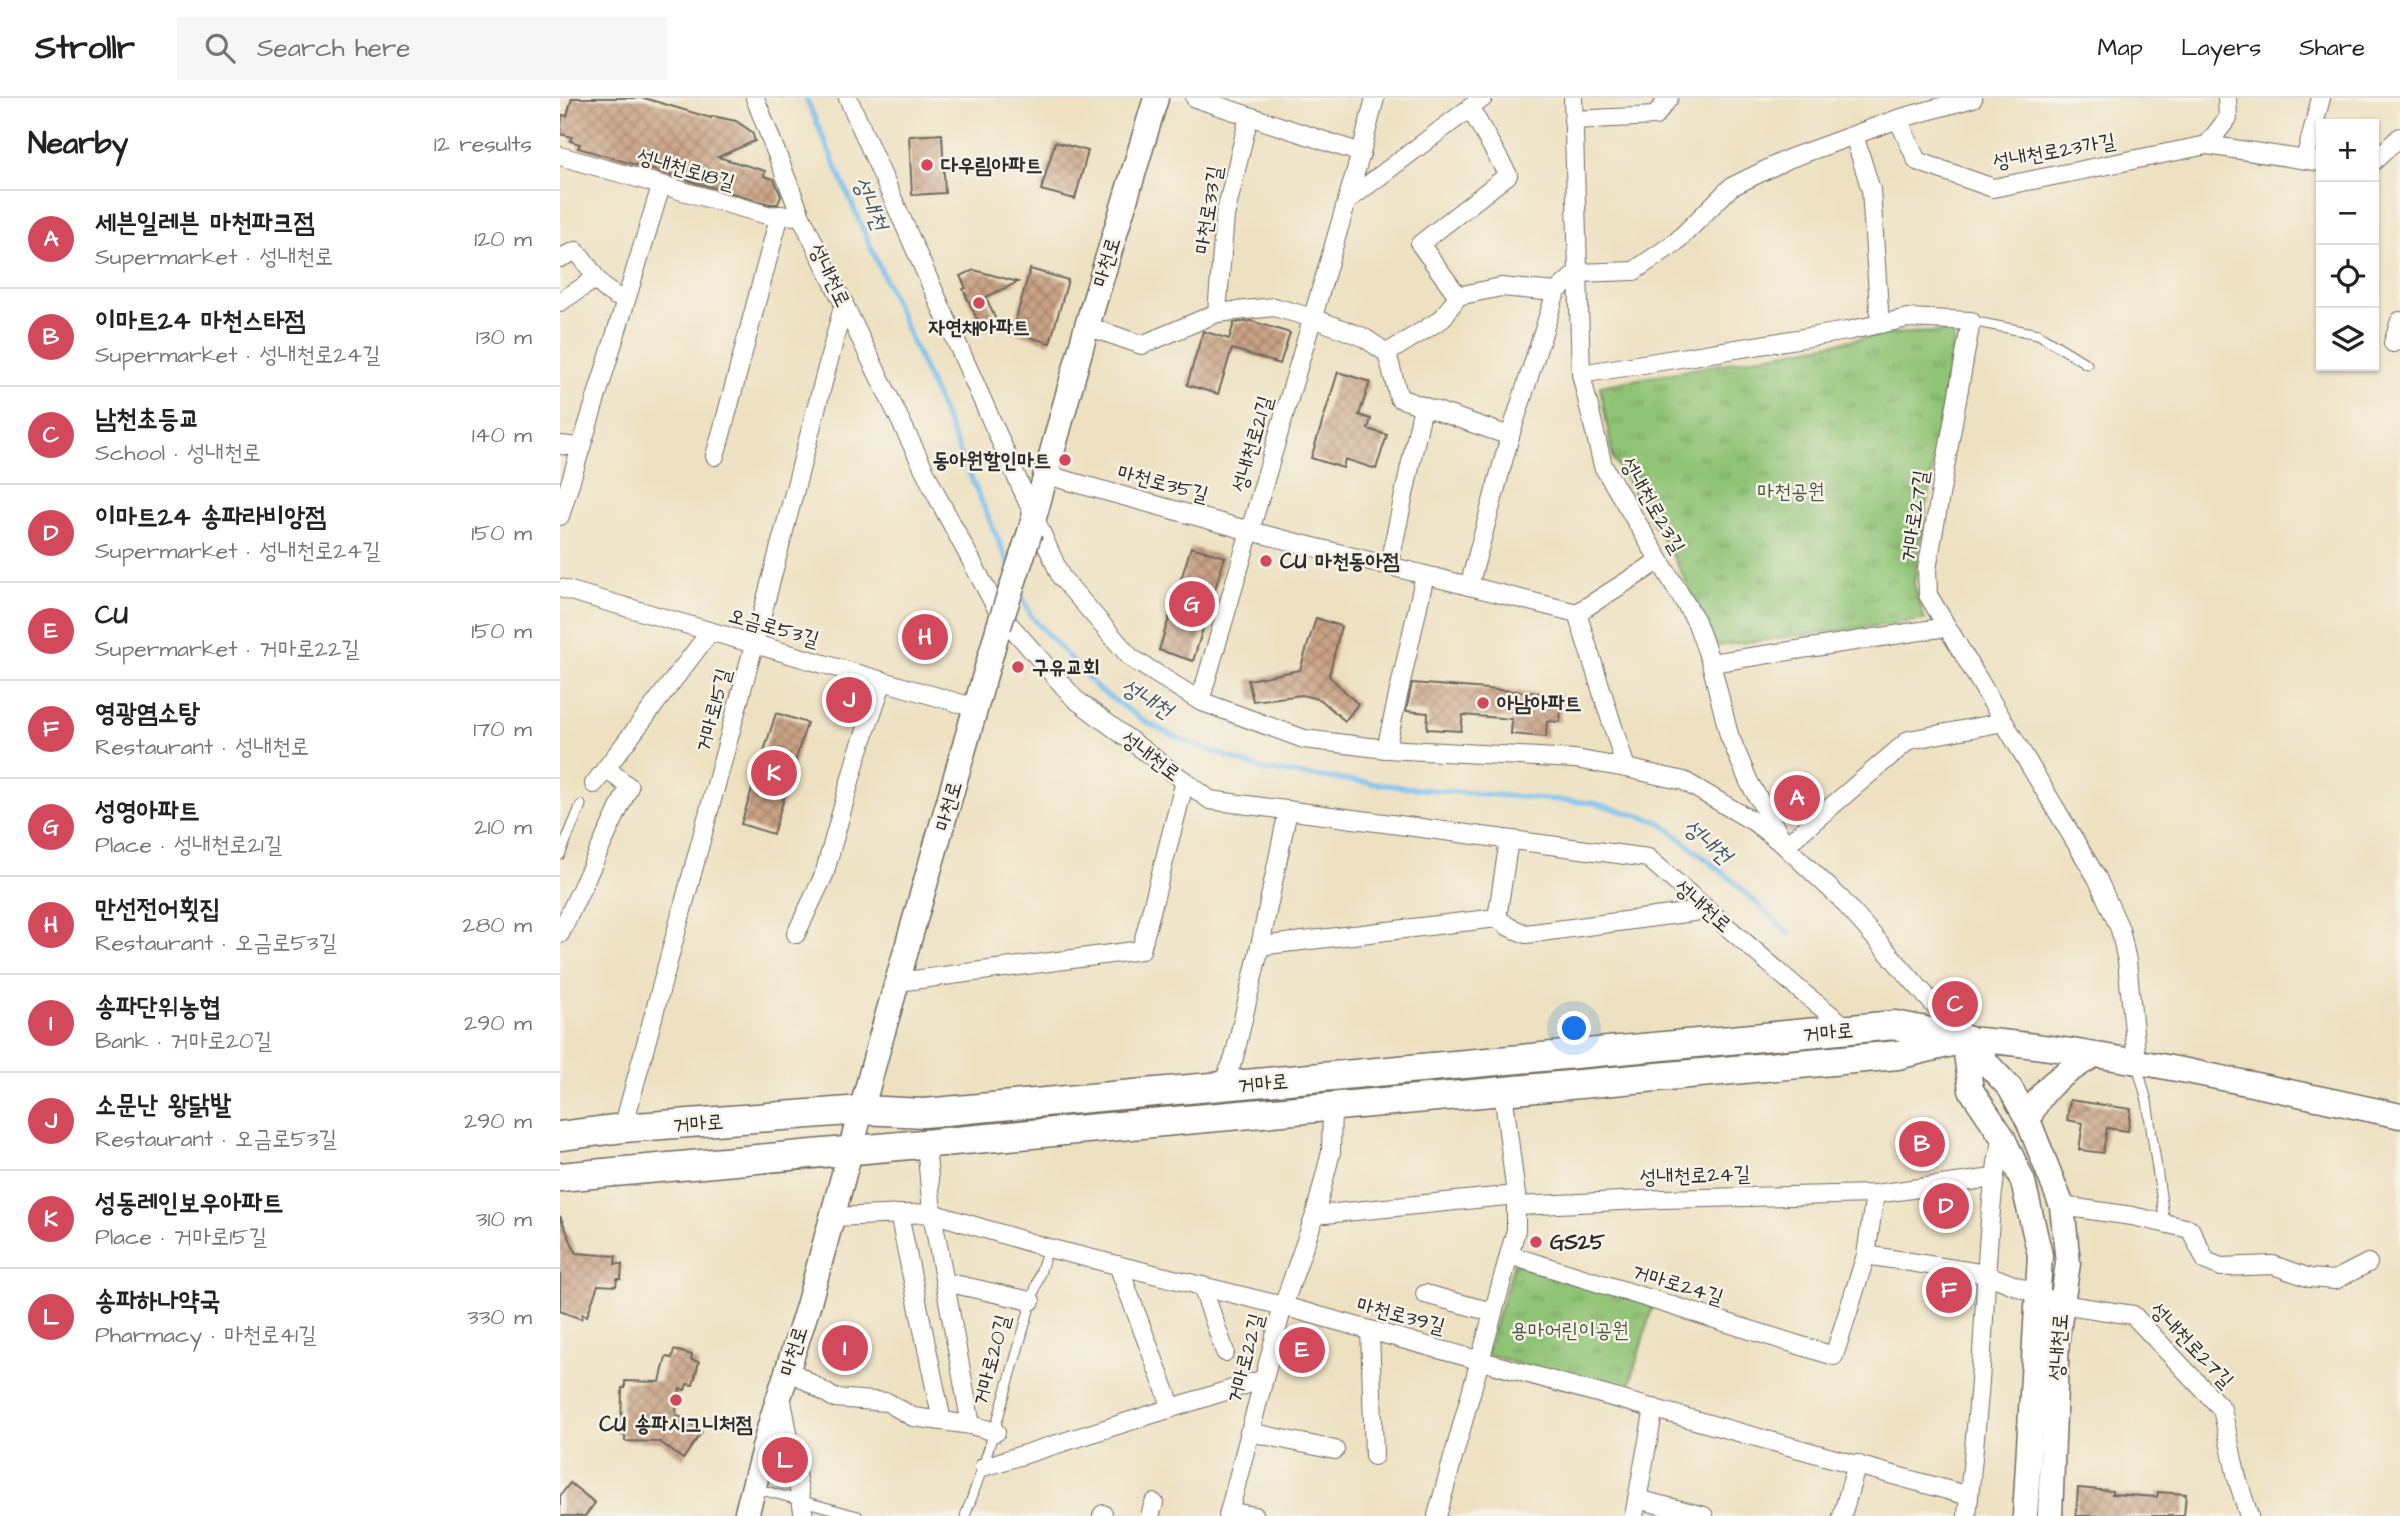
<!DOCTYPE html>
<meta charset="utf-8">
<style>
:root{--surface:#fff;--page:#f6f6f6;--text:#222;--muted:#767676;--line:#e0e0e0;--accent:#d1495b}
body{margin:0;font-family:"Architects Daughter","Poor Story",sans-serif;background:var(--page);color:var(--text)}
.controls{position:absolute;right:21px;top:21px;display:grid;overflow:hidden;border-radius:0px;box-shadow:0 2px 5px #0004}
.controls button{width:63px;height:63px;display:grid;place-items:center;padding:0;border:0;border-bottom:2px solid var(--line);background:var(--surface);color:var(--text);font:35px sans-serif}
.you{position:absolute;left:1015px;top:931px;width:24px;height:24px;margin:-18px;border:5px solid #fff;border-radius:50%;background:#1a73e8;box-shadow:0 0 0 10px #1a73e833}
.badge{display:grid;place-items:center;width:46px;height:46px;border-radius:50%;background:var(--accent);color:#fff;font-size:23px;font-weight:700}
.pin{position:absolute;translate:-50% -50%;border:4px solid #fff;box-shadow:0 2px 7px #0006}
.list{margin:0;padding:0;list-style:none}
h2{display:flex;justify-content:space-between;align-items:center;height:91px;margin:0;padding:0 28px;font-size:30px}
h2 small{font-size:23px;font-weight:400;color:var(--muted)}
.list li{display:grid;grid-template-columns:46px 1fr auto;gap:21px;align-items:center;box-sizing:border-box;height:98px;padding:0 28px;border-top:2px solid var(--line)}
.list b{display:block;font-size:26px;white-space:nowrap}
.list p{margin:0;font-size:23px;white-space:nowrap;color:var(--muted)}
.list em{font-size:23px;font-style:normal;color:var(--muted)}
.icon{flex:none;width:38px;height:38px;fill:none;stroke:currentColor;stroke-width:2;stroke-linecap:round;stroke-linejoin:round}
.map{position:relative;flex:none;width:1840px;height:1418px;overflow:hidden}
header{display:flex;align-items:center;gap:42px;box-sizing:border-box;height:98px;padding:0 35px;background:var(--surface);border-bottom:2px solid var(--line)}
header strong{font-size:33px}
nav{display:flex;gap:38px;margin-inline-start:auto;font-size:24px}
.search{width:490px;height:63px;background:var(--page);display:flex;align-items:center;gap:18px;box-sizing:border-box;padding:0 24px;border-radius:0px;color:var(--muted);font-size:26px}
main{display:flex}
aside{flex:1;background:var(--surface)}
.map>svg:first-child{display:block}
</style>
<header>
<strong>Strollr</strong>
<div class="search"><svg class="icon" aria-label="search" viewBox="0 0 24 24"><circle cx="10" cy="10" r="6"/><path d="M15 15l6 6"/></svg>Search here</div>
<nav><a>Map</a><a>Layers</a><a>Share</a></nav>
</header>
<main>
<aside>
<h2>Nearby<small>12 results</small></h2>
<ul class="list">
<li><span class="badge">A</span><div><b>세븐일레븐 마천파크점</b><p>Supermarket · 성내천로</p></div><em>120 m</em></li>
<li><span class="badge">B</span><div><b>이마트24 마천스타점</b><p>Supermarket · 성내천로24길</p></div><em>130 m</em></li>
<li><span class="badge">C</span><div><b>남천초등교</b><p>School · 성내천로</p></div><em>140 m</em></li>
<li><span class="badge">D</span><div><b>이마트24 송파라비앙점</b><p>Supermarket · 성내천로24길</p></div><em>150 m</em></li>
<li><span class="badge">E</span><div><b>CU</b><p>Supermarket · 거마로22길</p></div><em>150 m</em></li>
<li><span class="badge">F</span><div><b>영광염소탕</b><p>Restaurant · 성내천로</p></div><em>170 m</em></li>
<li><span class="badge">G</span><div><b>성영아파트</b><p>Place · 성내천로21길</p></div><em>210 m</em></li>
<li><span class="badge">H</span><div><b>만선전어횟집</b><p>Restaurant · 오금로53길</p></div><em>280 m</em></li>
<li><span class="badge">I</span><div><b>송파단위농협</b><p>Bank · 거마로20길</p></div><em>290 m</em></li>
<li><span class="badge">J</span><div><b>소문난 왕닭발</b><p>Restaurant · 오금로53길</p></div><em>290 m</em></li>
<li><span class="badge">K</span><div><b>성동레인보우아파트</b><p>Place · 거마로15길</p></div><em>310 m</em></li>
<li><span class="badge">L</span><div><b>송파하나약국</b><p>Pharmacy · 마천로41길</p></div><em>330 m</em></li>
</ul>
</aside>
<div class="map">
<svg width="1840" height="1418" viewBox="0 0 1840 1418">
<defs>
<pattern id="grass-tufts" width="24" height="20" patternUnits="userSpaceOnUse" patternTransform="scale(1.75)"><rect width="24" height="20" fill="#8fc374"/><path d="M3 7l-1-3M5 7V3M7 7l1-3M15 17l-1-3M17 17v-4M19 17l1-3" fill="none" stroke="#759f5f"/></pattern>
<pattern id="building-cross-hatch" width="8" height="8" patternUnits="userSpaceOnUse" patternTransform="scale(1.75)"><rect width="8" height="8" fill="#caa385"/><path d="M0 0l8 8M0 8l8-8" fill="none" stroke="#a4856d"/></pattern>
</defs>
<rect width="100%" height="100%" fill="#f7f3e8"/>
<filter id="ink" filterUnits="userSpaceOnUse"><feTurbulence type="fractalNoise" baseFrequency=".0143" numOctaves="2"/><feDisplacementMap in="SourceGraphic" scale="14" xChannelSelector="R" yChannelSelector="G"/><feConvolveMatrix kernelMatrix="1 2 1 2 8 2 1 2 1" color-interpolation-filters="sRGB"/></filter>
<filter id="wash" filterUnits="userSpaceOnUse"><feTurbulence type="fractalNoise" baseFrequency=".00686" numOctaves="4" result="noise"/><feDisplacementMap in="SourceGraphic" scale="28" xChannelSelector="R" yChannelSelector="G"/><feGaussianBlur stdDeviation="1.57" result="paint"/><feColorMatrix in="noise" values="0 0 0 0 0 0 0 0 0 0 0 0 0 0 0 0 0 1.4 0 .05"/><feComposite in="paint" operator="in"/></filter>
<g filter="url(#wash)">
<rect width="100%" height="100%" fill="#eee1c1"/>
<!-- grass -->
<g fill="url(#grass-tufts)" stroke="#5d7750" stroke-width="2">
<path d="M1395 233 1354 486 1365 522 1157 548 1118 467 1053 360 1040 288 1325 236Z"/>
<path d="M954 1165 1093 1207 1066 1299 926 1256Z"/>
</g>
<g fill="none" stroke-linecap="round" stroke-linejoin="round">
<!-- stream -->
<g stroke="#77bfef" stroke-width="5">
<path d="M246 0 450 469"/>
<path d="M459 491 471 518 538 591 586 624 622 642 704 672 860 691 1034 705 1100 724 1173 783 1230 836"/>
</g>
</g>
<g id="blocks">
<!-- building -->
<g fill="url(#building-cross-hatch)">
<path d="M12 0H84L151 20 152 18 176 23 192 34 195 43 158 59 205 73 204 78 214 81 221 98 218 106H209L18 50 20 46 10 43 12 39 0 36 2 17 7 18Z"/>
<path d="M382 36 385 95 352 97 349 38Z"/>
<path d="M495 44 528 53 515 101 481 92Z"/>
<path d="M470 171 508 182 490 245 452 234Z"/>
<path d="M414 172 458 184 426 199 438 227 423 234 403 191 406 190 400 178Z"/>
<path d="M691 223 730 235 720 266 672 251 658 296 627 287 643 233 669 241 674 225Z"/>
<path d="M778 274 810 284 799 317 811 321 808 331 827 337 816 371 785 361 783 370 751 360Z"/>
<path d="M631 449 665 459 633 563 599 552Z"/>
<path d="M756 520 781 528 769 578 798 606 785 623 761 602 742 597 693 603 688 582 740 572Z"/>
<path d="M852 585 1002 597 1000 624 987 623 986 639 951 636 952 621 903 617 901 633 867 631 868 615 846 613Z"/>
<path d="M216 615 247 625 213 736 181 726Z"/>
<path d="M1510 1002 1571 1011 1568 1033 1547 1030 1543 1055 1519 1052 1523 1025 1507 1022Z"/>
<path d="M0 1118 16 1155 56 1158 55 1166H62L61 1181H57L56 1188 38 1187 27 1218 23 1216 21 1221 0 1213Z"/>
<path d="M114 1252 132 1257 131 1262 139 1264 133 1287 127 1286 125 1292 120 1291 116 1306V1316L142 1334 123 1361 100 1344 65 1343V1337H61L62 1290H65V1283L100 1284 106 1259 112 1260Z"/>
<path d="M10 1385 35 1405 25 1418H0V1398Z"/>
<path d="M1518 1390 1552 1393V1396L1597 1399 1598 1394 1626 1396 1624 1418H1516Z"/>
</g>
</g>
</g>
<g filter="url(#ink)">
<use href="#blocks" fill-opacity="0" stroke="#6f6b60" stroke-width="2"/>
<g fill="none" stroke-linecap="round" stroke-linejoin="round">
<defs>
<g id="lane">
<path d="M1411 223 1478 236 1527 266"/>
<path d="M0 757 21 707"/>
<path d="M1577 967 1587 1003 1605 1125"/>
<path d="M195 1390 298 1418"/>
<path d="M405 1418C439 1331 459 1239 488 1150"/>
</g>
<g id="street">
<path d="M195 0 241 118 378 400 431 500 440 516 515 601 650 702 1088 760 1242 894 1290 932"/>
<path d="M288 0 501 479 571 560 640 603 744 641 826 651 1015 661 1066 670 1124 683 1194 724 1225 748 1280 800 1404 941"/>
<path d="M635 0 801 55"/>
<path d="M1013 0 1021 276 1043 368 1136 523 1151 565 1169 637 1189 684 1220 738"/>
<path d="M1413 0 1338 21 1357 63 1433 90 1647 47 1761 64"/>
<path d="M1013 22 1095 18 1109 0"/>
<path d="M1294 37 1311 92 1320 226"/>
<path d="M1647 47 1668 20 1667 0"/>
<path d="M0 58 207 117 241 118"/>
<path d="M1745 61 1761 0"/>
<path d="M1814 63 1840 39"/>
<path d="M788 102 923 0"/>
<path d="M0 160 16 153C36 173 35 192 66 202"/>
<path d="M898 198 860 146 948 77 910 10"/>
<path d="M0 204 35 181"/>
<path d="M657 215 665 118 689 18"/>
<path d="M527 228 582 247 657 215 714 209 753 220 803 239 827 255 839 300 950 338"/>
<path d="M1833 245 1840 223"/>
<path d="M827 255 882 221 898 198 941 189 996 194"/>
<path d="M1021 276 1287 233 1348 220 1411 223 1367 471 1368 497 1537 780 1560 831 1567 863 1577 964"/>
<path d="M0 347 20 349"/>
<path d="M155 358C178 278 197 197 220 117"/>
<path d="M487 377 690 433 1017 515 1099 463"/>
<path d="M0 418 101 88"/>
<path d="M829 467 863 308"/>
<path d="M909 488 950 338 996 194 1017 175 1074 173 1116 144 1171 89 1228 61 1338 21"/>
<path d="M0 490 416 610"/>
<path d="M1017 515 1066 670"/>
<path d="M1151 565 1387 529"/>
<path d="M640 603 801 55 815 0"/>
<path d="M826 651 865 477"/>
<path d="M34 686 150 534"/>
<path d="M1225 748 1349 642 1444 624"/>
<path d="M937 820 949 742"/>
<path d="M0 836 69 689 46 670"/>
<path d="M236 836 264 777 297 658 323 583"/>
<path d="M700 848 937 820 949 829 966 836 1148 812"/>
<path d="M338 884 581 852 625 683"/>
<path d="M662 988 674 960 700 848 728 712"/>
<path d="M63 1030 194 547 284 205"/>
<path d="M366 1045 372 1115 411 1327"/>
<path d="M957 1108 1102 1101 1315 1096 1433 1080"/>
<path d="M1502 1108 1572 1118 1630 1131 1646 1163 1661 1169 1713 1167 1750 1180 1775 1182 1808 1165"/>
<path d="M339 1116 382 1323"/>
<path d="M755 1117 956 1097"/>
<path d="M272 1119 372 1115 488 1150 723 1208 1409 1398"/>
<path d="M949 1157 1274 1258 1306 1157 1315 1096"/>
<path d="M1306 1157 1426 1176 1501 1206 1573 1217 1662 1311 1677 1380 1689 1418"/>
<path d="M558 1167 612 1310"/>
<path d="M385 1184 471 1203"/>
<path d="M642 1188 665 1254"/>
<path d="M865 1196 932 1214"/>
<path d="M810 1232 814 1358"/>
<path d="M228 1271 274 1300 327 1304 353 1319 411 1327 436 1334"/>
<path d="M221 1298 244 1418"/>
<path d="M689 1334 775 1352"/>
<path d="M424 1369 704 1281"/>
<path d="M1077 1401 1144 1418"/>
<path d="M669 1414 695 1418"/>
<path d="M542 1418 543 1416"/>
<path d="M590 1418 594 1405"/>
<path d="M668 1418 723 1208 755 1117 771 1054 772 1008"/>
<path d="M877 1418 956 1132V1097L943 993"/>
<path d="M1074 1418 1094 1310"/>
<path d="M1282 1418 1297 1366"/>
<path d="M1407 1418C1412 1368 1418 1318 1421 1268 1427 1191 1426 1114 1442 1038"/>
</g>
<g id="secondary">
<path d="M470 434 527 228 596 0"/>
<path d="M1404 941 1450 990 1468 1022 1502 1108 1508 1165 1497 1239 1490 1418"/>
<path d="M1404 941 1411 992 1442 1038 1463 1084 1480 1157 1465 1418"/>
<path d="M1404 941C1468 945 1532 956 1595 967 1677 982 1758 1000 1840 1018"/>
<path d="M1468 1022C1484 985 1501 978 1534 957"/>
<path d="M186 1418 211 1324 248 1208 319 947 439 528"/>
</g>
<g id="primary">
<path d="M0 1038 63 1030 302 1012 364 1015 1335 927 1395 939"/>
<path d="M0 1079 1338 957 1404 941"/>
</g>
</defs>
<!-- lane casing -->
<use href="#lane" stroke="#6f6b60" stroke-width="11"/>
<!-- street casing -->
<use href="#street" stroke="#6f6b60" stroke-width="20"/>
<!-- secondary casing -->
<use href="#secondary" stroke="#6f6b60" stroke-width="27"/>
<!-- primary casing -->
<use href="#primary" stroke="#6f6b60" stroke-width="31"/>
<!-- lane -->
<use href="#lane" stroke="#fff" stroke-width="9"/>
<!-- street -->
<use href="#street" stroke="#fff" stroke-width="18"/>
<!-- secondary -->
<use href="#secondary" stroke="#fff" stroke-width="24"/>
<!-- primary -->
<use href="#primary" stroke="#fff" stroke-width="28"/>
<defs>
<path id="secondary-bridge" d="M439 528 470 434"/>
</defs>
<!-- secondary-bridge casing -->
<use href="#secondary-bridge" stroke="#6f6b60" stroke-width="27" stroke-linecap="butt"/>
<!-- secondary-bridge -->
<use href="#secondary-bridge" stroke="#fff" stroke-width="24"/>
</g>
</g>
<!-- markers -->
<g fill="#d1495b" stroke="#f7f3e8" stroke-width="2.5">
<circle cx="367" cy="67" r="7"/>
<circle cx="419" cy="205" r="7"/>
<circle cx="505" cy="362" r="7"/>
<circle cx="706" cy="463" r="7"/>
<circle cx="458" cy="569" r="7"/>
<circle cx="923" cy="605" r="7"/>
<circle cx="976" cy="1144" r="7"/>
<circle cx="116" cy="1302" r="7"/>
</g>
<g text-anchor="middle" stroke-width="5" stroke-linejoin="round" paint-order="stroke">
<!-- street labels -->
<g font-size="21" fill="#2b2b2b" stroke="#f7f3e8">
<text transform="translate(1494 53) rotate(-10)" y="7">성내천로23가길</text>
<text transform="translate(126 71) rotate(16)" y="7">성내천로18길</text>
<text transform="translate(648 112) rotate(-81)" y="7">마천로33길</text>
<text transform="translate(546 164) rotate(-73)" y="7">마천로</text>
<text transform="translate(270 177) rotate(64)" y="7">성내천로</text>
<text transform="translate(692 346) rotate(-74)" y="7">성내천로21길</text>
<text transform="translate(603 385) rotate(15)" y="7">마천로35길</text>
<text transform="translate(1093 407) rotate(60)" y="7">성내천로23길</text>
<text transform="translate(1354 418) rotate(-81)" y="7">거마로27길</text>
<text transform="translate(214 529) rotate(16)" y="7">오금로53길</text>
<text transform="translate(153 612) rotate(-75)" y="7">거마로15길</text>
<text transform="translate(591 658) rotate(37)" y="7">성내천로</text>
<text transform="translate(388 708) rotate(-74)" y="7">마천로</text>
<text transform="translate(1143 808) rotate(41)" y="7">성내천로</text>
<text transform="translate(1268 934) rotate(-5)" y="7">거마로</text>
<text transform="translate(703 985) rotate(-5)" y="7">거마로</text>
<text transform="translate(138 1025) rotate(-4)" y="7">거마로</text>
<text transform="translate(1135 1077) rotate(-2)" y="7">성내천로24길</text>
<text transform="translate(1118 1186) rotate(17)" y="7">거마로24길</text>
<text transform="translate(841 1217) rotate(15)" y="7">마천로39길</text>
<text transform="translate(1632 1247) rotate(46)" y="7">성내천로27길</text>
<text transform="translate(1498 1249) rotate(-86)" y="7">성내천로</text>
<text transform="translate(233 1253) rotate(-73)" y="7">마천로</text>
<text transform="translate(685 1260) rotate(-75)" y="7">거마로22길</text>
<text transform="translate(431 1262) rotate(-75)" y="7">거마로20길</text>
</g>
<!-- poi labels -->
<g font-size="21" font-weight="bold" fill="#2b2b2b" stroke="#f7f3e8" text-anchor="start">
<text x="381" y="74">다우림아파트</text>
<text x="419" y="236" text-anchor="middle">자연채아파트</text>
<text x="491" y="369" text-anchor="end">동아원할인마트</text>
<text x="720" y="470">CU 마천동아점</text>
<text x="472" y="576">구유교회</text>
<text x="937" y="612">아남아파트</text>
<text x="990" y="1151">GS25</text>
<text x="116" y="1333" text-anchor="middle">CU 송파시그니처점</text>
</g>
<!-- park labels -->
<g font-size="21" fill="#495941" stroke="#f7f3e8">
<text x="1231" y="400">마천공원</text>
<text x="1010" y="1239">용마어린이공원</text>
</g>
<!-- water labels -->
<g font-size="23" font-style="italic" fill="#425766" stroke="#f7f3e8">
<text transform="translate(311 105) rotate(67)" y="8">성내천</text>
<text transform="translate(587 600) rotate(31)" y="8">성내천</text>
<text transform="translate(1148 743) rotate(41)" y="8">성내천</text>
</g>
</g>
</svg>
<div class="controls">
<button>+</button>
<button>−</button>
<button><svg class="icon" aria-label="locate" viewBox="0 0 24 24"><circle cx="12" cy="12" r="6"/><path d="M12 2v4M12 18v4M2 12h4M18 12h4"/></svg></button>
<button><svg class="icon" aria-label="layers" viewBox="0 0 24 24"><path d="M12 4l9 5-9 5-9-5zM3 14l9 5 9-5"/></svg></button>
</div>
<div class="you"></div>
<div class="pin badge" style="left:1237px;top:700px">A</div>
<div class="pin badge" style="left:1362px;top:1046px">B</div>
<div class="pin badge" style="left:1395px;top:906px">C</div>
<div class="pin badge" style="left:1386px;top:1108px">D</div>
<div class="pin badge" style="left:742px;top:1252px">E</div>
<div class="pin badge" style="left:1389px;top:1192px">F</div>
<div class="pin badge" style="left:632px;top:506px">G</div>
<div class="pin badge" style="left:365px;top:539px">H</div>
<div class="pin badge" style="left:285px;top:1250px">I</div>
<div class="pin badge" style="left:289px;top:602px">J</div>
<div class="pin badge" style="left:214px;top:675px">K</div>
<div class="pin badge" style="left:225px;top:1362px">L</div>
</div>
</main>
